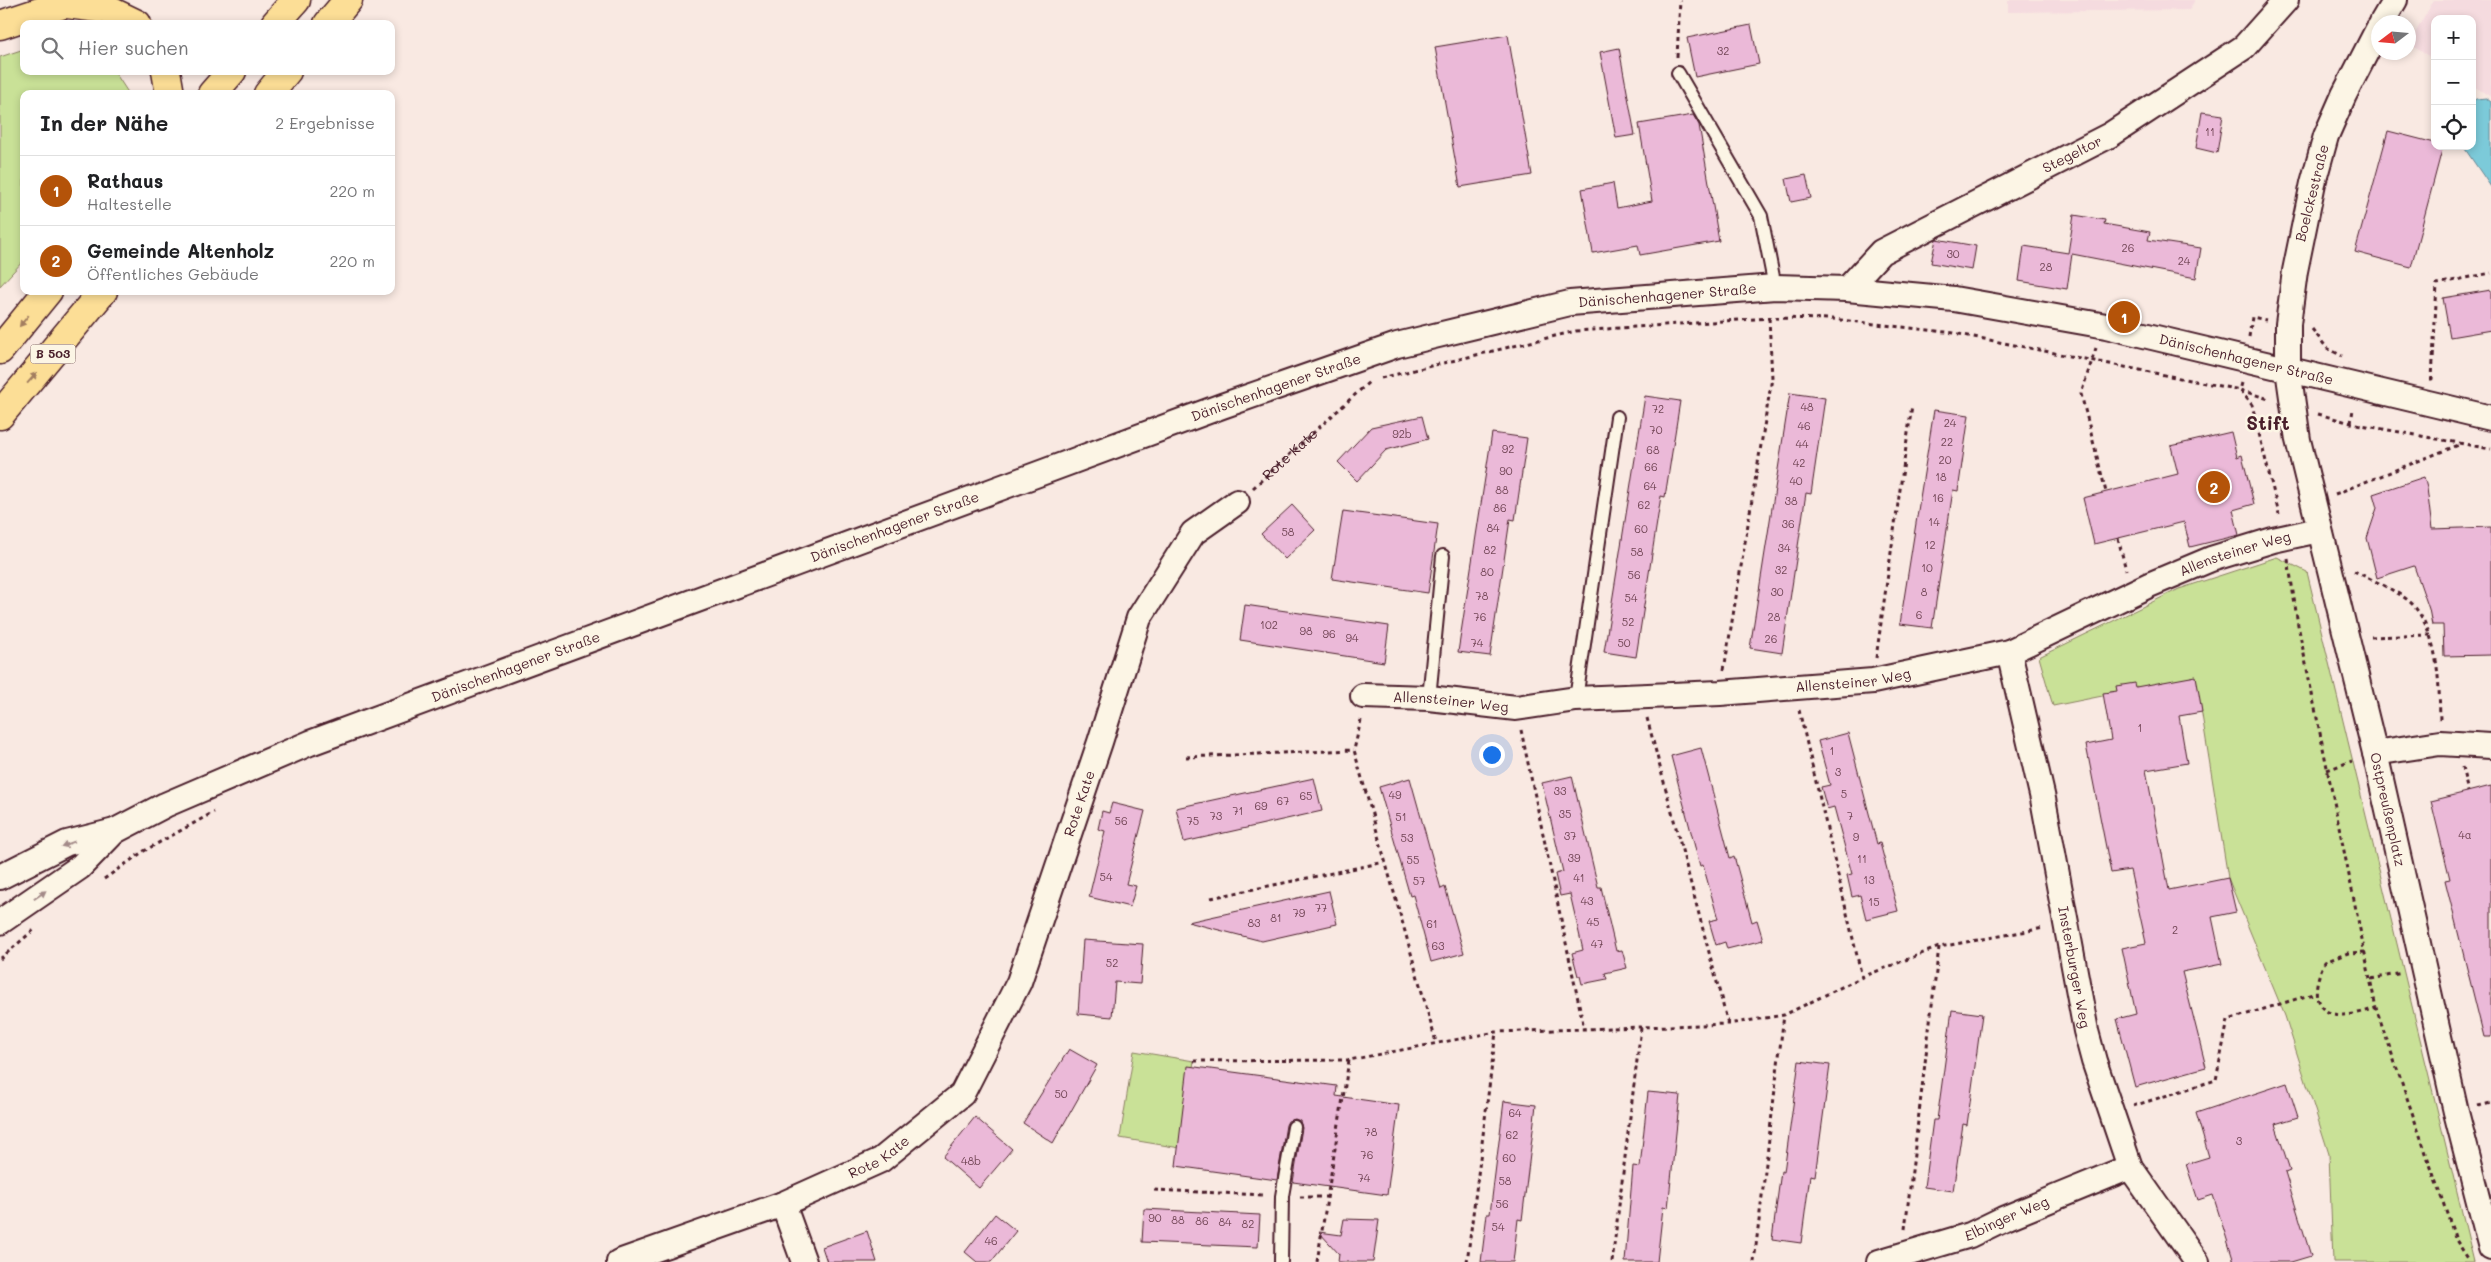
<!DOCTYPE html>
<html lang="de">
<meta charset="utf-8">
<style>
:root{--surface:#fff;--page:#f2f2f2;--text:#202124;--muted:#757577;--line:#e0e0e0;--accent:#b45309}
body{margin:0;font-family:Mali,sans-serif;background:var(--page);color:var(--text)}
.controls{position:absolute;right:15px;top:15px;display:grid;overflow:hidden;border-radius:10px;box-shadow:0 2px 8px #0003}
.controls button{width:45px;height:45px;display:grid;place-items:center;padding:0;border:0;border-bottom:1px solid var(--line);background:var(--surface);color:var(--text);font:25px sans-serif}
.compass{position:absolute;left:2371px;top:15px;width:45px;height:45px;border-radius:50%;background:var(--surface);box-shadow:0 2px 8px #0003;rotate:254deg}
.you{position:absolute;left:1491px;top:754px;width:18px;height:18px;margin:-12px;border:4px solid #fff;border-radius:50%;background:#1a73e8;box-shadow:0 0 0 8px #1a73e833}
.badge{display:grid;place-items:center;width:32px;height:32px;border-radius:50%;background:var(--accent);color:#fff;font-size:16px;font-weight:700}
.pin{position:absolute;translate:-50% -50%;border:2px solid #fff;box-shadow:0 1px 5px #0006}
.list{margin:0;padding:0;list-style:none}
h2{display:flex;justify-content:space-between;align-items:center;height:65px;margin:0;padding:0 20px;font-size:21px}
h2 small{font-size:16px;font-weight:400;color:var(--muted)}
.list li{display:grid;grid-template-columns:32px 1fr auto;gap:15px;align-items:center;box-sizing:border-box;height:70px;padding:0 20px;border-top:1px solid var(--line)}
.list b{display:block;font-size:19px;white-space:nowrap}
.list p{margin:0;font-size:16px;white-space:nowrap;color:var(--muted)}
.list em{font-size:16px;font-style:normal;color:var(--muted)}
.icon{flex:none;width:28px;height:28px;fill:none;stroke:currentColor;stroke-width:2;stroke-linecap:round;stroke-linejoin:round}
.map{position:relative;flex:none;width:2491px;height:1262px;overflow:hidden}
.search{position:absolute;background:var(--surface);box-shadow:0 2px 8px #0003;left:20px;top:20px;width:375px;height:55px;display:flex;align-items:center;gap:12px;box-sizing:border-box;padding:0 18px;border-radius:10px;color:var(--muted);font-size:19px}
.panel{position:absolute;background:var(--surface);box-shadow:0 2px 8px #0003;left:20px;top:90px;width:375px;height:205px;border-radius:10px}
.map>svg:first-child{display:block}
</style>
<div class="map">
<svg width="2491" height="1262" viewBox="0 0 2491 1262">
<rect width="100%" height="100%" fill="#f9e9e2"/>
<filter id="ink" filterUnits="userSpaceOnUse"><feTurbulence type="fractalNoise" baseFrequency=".02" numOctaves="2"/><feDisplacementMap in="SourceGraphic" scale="10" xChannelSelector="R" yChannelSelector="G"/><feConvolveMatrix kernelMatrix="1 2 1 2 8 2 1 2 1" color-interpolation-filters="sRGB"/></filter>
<g filter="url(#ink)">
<!-- built -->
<g fill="#f5dbdf">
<path d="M2008 0H2195L2189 10 2008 12Z"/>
<path d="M2434 0H2491V97L2472 85V19H2435V60L2409 44Z"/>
</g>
<!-- green -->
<g fill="#c9e197" stroke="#8a8061">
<path d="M24 49V71H114L129 94H24V260L0 286V57Z"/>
<path d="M2277 557 2307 572 2474 1262H2333L2329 1154 2285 1016 2228 878 2196 677 2053 706 2039 657 2179 589Z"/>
<path d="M1134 1051 1194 1061 1180 1148 1120 1138Z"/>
</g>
<!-- water -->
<path fill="#7bcad9" stroke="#678693" d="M2486 98 2491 102V187L2463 146H2472V102L2476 99Z"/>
<!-- building -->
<g fill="#ebb9d8" stroke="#4a1f2b">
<path d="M1751 25 1759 64 1695 77 1687 38Z"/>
<path d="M1508 35 1532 175 1460 187 1435 47Z"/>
<path d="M1619 48 1635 135 1616 138 1600 52Z"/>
<path d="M2202 112 2223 115 2217 153 2196 148Z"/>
<path d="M1693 115 1699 125 1719 241 1640 255 1638 245 1593 253 1582 189 1613 183 1617 208 1652 201 1639 124Z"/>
<path d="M2388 131 2435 143V146H2443L2411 267 2355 252Z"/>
<path d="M1806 175 1811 198 1791 202 1786 179Z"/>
<path d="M2074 215 2105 220 2104 224 2150 232 2148 240 2201 248 2196 278 2072 254 2067 289 2019 281 2024 246 2068 253Z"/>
<path d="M1936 239 1976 246 1972 270 1931 263Z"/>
<path d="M2491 290V330L2450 337 2443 298Z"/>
<path d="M1790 393 1825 398 1811 494 1806 493 1782 653 1750 648Z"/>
<path d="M1645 396 1680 401 1665 497 1661 496 1636 657 1604 652Z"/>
<path d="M1934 410 1969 415 1958 491 1953 490 1932 628 1900 624Z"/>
<path d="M1422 416 1428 439 1386 450 1357 481 1338 462 1371 427Z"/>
<path d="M2231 432 2237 457 2242 455 2254 504 2233 510 2239 535 2190 547 2184 522 2094 544 2083 498 2178 474 2171 446Z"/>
<path d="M1492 433 1527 438 1515 520 1510 519 1490 656 1458 652Z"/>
<path d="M2424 477 2427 488 2432 529 2491 527V655L2444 656 2443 625H2432L2429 609 2414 566 2377 578 2367 538 2377 508 2373 494Z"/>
<path d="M1292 505 1315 530 1285 559 1261 534Z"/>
<path d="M1343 511 1438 524 1428 593 1332 579Z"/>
<path d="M1245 605 1389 626 1384 662 1240 640Z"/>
<path d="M2196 676 2202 712 2179 716 2187 763 2146 770 2169 890 2228 878 2236 912 2212 917 2222 964 2182 972 2206 1067 2135 1087 2117 1019 2136 1014 2122 948 2146 943 2130 870 2111 873 2086 745 2111 740 2103 693 2117 691 2116 686 2135 683 2136 687Z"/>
<path d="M1848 733 1877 844 1880 843 1898 911 1866 919 1860 895 1852 897 1847 875 1852 874 1834 807 1827 809 1821 787 1830 785 1818 741Z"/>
<path d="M1701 748 1730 858 1734 856 1752 922 1757 920 1763 940 1727 949 1725 942 1716 945 1709 921 1718 919 1703 865 1700 866 1671 756Z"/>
<path d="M1572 776 1598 887H1601L1616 951 1622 950 1627 968 1605 973 1607 979 1582 984 1580 976H1578L1572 953 1583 950 1570 894 1560 896 1555 874 1563 872 1542 783Z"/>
<path d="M1314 778 1322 811 1184 842 1176 808Z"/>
<path d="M1410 778 1441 889 1445 887 1464 953 1431 962 1413 895 1410 896 1379 787Z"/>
<path d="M2491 786V1037H2484L2445 880 2450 879 2431 801Z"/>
<path d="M1112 803 1145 811 1126 884 1136 886 1130 907 1089 897 1105 831 1098 829 1102 811 1109 813Z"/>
<path d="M1329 891 1337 924 1262 941 1188 922Z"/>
<path d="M1083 940 1143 944 1140 984 1115 982 1112 1017 1078 1014Z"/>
<path d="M1952 1010 1982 1014 1967 1125 1963 1124 1953 1191 1924 1187 1933 1120H1937Z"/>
<path d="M1069 1049 1097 1065 1053 1143 1023 1123Z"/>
<path d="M1799 1061 1830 1065 1815 1176 1810 1175 1801 1243 1772 1239 1781 1171 1784 1172Z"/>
<path d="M1188 1066 1337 1086 1336 1096 1399 1105 1387 1195 1293 1182 1302 1128 1300 1121 1295 1119 1288 1121 1286 1125 1277 1180 1176 1166Z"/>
<path d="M2287 1083 2298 1117 2275 1124 2290 1170 2285 1172 2311 1256 2291 1262H2234L2213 1195 2198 1200 2186 1164 2209 1157 2196 1113Z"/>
<path d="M1648 1092 1680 1095 1668 1208 1663 1207 1657 1262H1625L1633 1166 1640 1167Z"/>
<path d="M1504 1101 1536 1105 1522 1220 1518 1219 1513 1262H1481L1487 1214H1490Z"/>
<path d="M975 1117 1012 1149 979 1188 943 1157Z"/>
<path d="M1144 1209 1260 1215 1258 1247 1142 1242Z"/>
<path d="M995 1214 1016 1231 991 1262H977L965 1252Z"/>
<path d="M1344 1219 1379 1220 1373 1262H1338L1339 1254 1319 1232 1341 1235Z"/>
<path d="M867 1231 877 1262H827L822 1247Z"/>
</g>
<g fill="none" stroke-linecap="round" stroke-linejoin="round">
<defs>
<g id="lane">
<path d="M1678 73 1761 216 1775 287"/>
<path d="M1429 698 1443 556"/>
<path d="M1576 699 1617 417"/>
<path d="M1281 1262 1282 1196 1294 1127"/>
</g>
<g id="street">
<path d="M2382 22 2395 0"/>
<path id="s2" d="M2378 29 2344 95 2326 136 2313 183 2295 271 2288 324V369L2298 440 2375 753 2456 1112 2491 1248"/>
<path id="s3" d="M1847 289 1881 252 2110 135 2244 47 2286 0"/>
<path id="s4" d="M2009 652 2043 799 2086 1031 2094 1061 2130 1167 2197 1262"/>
<path id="s5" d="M1363 696 1429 698 1516 708 1576 699 1720 693 1873 681 2009 652 2149 585 2211 559 2273 540 2319 530"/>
<path d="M2375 753 2440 743 2491 746"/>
<path id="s6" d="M0 877 67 843 115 831 165 805 310 743 1222 406 1397 345 1570 303 1775 287 1847 289 1954 299 2106 326 2491 418"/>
<path d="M0 922 80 867 115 831"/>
<path d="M783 1204 804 1262"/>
<path id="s7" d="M619 1262 783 1204 881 1160 962 1094 1019 982 1100 742 1139 618 1193 533 1237 502"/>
<path id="s8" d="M1879 1262 1970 1235 2003 1219 2130 1167"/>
</g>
<g id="highway">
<path d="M67 4 106 9 137 24"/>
<path d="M275 24 296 0"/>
<path d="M328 24 348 0"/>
<path d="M0 25 76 0"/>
<path d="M166 71 170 94"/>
<path d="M212 94 232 71"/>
<path d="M268 94 287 71"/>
<path d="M0 350 48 291"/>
<path d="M0 415 103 291"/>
</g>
</defs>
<!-- lane casing -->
<use href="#lane" stroke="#4a1f2b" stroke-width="16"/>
<!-- street casing -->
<use href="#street" stroke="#4a1f2b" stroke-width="28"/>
<!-- highway casing -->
<use href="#highway" stroke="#4a1f2b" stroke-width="31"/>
<!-- path -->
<g stroke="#4a1f2b" stroke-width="3" stroke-dasharray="4 4" stroke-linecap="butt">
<path d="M1677 57 1680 0"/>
<path d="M2312 329 2327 348 2342 356"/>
<path d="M2249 337 2252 317 2266 320"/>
<path d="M2096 348 2081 394 2106 492"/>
<path d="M1381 378 1576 331 1769 318 1832 319 1954 333 2240 390 2269 399"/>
<path d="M2430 379H2432L2437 284 2491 273"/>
<path d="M2242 383 2240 390 2252 405 2279 514"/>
<path d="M2318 414 2351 423 2491 449"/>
<path d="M2351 423 2353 409"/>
<path id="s1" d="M1253 488 1369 382"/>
<path d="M2335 494 2461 444"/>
<path d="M2118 538 2126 570"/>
<path d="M2288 559 2298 625 2376 1008 2456 1240 2469 1260"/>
<path d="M2354 571C2368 578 2405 594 2414 606 2439 637 2439 682 2440 720"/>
<path d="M2371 637 2430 635"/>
<path d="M1876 658 1912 405"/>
<path d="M1724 670 1772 378 1769 318"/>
<path d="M1799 710 1862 977"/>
<path d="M1647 718 1728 1024"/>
<path d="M1361 720 1354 750 1436 1042"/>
<path d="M1521 730 1584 1028"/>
<path d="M1186 757 1354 750"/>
<path d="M2462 767 2468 792"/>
<path d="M2327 770 2352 761"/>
<path d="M104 879 144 851 214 812"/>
<path d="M1211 898 1385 862"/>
<path d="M2365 952 2348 953 2325 962C2316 978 2308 1008 2334 1014 2348 1017 2363 1012 2376 1008"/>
<path d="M0 959 36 928"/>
<path d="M2371 979 2402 973"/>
<path d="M1194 1061 1349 1060"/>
<path d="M2133 1106 2216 1080 2228 1020 2316 993"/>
<path d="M2478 1106 2491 1103"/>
<path d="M1154 1190 1264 1195"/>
<path d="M1300 1197H1327"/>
<path d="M1905 1229 1939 947"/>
<path d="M1317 1262 1349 1060 1496 1032 1728 1024 1784 1015 1862 977 1939 947 2044 928"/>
<path d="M1467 1262 1496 1032"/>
<path d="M1612 1262 1641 1028"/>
<path d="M1754 1262 1784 1015"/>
</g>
<!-- lane -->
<use href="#lane" stroke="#fcf5e5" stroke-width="12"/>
<!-- street -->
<use href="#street" stroke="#fcf5e5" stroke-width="24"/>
<!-- highway -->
<use href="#highway" stroke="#fcde96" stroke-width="28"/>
</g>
<!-- one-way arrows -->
<defs><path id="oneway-solid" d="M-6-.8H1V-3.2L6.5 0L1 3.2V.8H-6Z" transform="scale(1.25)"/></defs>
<g fill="#a37e60">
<use href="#oneway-solid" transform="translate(24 321) rotate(129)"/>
<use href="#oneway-solid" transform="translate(32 378) rotate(-49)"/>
</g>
<g fill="#a38a88">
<use href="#oneway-solid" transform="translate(68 844) rotate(160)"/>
<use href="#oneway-solid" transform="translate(40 895) rotate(-35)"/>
</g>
</g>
<g text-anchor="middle" stroke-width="5" stroke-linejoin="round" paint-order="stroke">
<!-- number labels -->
<g font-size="11" fill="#724656">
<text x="1723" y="55">32</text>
<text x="2210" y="136">11</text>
<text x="2128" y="252">26</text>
<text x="1953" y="258">30</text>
<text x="2184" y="265">24</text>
<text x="2046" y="271">28</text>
<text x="1807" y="411">48</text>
<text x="1658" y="413">72</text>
<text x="1950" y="427">24</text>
<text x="1804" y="430">46</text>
<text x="1656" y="434">70</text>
<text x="1402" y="438">92b</text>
<text x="1947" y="446">22</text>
<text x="1802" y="448">44</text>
<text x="1508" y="453">92</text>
<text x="1653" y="454">68</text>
<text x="1945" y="464">20</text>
<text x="1799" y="467">42</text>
<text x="1651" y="471">66</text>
<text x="1506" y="475">90</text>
<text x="1941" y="481">18</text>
<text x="1796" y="485">40</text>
<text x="1650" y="490">64</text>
<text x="1502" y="494">88</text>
<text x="1938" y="502">16</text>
<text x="1791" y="505">38</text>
<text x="1644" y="509">62</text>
<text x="1500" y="512">86</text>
<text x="1934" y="526">14</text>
<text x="1788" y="528">36</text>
<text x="1493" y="532">84</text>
<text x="1641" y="533">60</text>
<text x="1288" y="536">58</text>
<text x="1930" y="549">12</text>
<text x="1784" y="552">34</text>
<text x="1490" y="554">82</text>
<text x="1637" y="556">58</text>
<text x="1927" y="572">10</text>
<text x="1781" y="574">32</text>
<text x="1487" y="576">80</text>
<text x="1634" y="579">56</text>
<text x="1777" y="596">30</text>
<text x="1924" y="596">8</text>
<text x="1482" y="600">78</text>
<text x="1631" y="602">54</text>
<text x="1919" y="619">6</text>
<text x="1480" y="621">76</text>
<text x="1774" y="621">28</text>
<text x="1628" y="626">52</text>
<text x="1269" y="629">102</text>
<text x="1306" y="635">98</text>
<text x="1329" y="638">96</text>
<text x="1352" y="642">94</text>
<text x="1771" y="643">26</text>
<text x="1477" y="647">74</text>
<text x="1624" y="647">50</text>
<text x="2140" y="732">1</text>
<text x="1832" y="755">1</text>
<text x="1838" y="776">3</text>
<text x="1560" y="795">33</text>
<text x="1844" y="798">5</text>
<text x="1395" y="799">49</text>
<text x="1306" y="800">65</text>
<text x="1283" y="805">67</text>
<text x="1261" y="810">69</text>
<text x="1238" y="815">71</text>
<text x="1565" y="818">35</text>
<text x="1216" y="820">73</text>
<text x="1850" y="820">7</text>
<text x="1401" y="821">51</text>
<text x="1121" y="825">56</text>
<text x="1193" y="825">75</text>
<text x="2465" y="839">4a</text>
<text x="1570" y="840">37</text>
<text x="1856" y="841">9</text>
<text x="1407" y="842">53</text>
<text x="1574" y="862">39</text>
<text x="1862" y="863">11</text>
<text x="1413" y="864">55</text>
<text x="1106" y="881">54</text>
<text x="1579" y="882">41</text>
<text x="1869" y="884">13</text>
<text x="1419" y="885">57</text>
<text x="1587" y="905">43</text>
<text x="1874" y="906">15</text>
<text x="1321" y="912">77</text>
<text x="1299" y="917">79</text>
<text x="1276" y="922">81</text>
<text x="1593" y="926">45</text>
<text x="1254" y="927">83</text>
<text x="1432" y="928">61</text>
<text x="2175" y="934">2</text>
<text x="1597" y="948">47</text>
<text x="1438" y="950">63</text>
<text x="1112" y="967">52</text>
<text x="1061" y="1098">50</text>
<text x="1515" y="1117">64</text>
<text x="1371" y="1136">78</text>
<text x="1512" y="1139">62</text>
<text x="2239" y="1145">3</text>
<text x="1367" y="1159">76</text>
<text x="1509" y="1162">60</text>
<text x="971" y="1165">48b</text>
<text x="1364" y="1182">74</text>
<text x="1505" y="1185">58</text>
<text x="1502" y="1208">56</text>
<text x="1155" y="1222">90</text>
<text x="1178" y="1224">88</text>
<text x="1202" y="1225">86</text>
<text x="1225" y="1226">84</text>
<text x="1248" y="1228">82</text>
<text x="1498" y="1231">54</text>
<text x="991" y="1245">46</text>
</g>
<!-- shield labels -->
<rect fill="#fcf5e5" stroke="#7f5f63" stroke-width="1" x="30.5" y="344.5" width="45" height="19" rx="4"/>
<g font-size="12" font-weight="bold" fill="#4a1f2b">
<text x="53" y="358">B 503</text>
</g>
<!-- street labels -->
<g font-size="14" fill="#4a1f2b" stroke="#fcf5e5">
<text dy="5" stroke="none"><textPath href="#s3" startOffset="265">Stegeltor</textPath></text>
<text transform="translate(2312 193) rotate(-76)" y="5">Boelckestraße</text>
<text dy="5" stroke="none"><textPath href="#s6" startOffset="1772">Dänischenhagener Straße</textPath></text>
<text dy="5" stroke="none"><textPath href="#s6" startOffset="2358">Dänischenhagener Straße</textPath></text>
<text dy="5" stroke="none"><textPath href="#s6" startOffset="1368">Dänischenhagener Straße</textPath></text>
<text dy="5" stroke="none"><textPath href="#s1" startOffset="50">Rote Kate</textPath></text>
<text dy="5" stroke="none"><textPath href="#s6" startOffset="962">Dänischenhagener Straße</textPath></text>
<text dy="5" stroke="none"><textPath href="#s5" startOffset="898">Allensteiner Weg</textPath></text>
<text dy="5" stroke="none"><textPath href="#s6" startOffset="558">Dänischenhagener Straße</textPath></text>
<text dy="5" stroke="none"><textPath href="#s5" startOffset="492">Allensteiner Weg</textPath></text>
<text dy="5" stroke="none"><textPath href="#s5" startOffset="88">Allensteiner Weg</textPath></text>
<text dy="5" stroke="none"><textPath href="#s7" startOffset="700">Rote Kate</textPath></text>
<text dy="5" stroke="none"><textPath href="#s2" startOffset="808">Ostpreußenplatz</textPath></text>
<text dy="5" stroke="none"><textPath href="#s4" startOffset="322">Insterburger Weg</textPath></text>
<text dy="5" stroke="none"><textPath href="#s7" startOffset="281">Rote Kate</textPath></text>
<text dy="5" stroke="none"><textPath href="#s8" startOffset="135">Elbinger Weg</textPath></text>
</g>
<!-- district labels -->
<g font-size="19" font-weight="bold" fill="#4a1f2b" stroke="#fcf5e5">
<text x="2268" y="430">Stift</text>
</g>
</g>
</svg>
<div class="controls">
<button>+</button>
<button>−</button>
<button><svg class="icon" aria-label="locate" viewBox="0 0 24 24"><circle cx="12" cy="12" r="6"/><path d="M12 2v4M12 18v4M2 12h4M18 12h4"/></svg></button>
</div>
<svg class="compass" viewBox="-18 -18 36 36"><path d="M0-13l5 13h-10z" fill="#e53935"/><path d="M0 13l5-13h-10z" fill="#757577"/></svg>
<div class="you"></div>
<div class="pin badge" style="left:2124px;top:317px">1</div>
<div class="pin badge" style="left:2214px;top:487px">2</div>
<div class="search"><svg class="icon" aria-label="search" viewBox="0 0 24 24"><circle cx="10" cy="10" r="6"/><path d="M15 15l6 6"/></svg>Hier suchen</div>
<section class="panel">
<h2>In der Nähe<small>2 Ergebnisse</small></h2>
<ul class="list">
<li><span class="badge">1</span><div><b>Rathaus</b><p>Haltestelle</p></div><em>220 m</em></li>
<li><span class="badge">2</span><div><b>Gemeinde Altenholz</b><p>Öffentliches Gebäude</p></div><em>220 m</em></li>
</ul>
</section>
</div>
